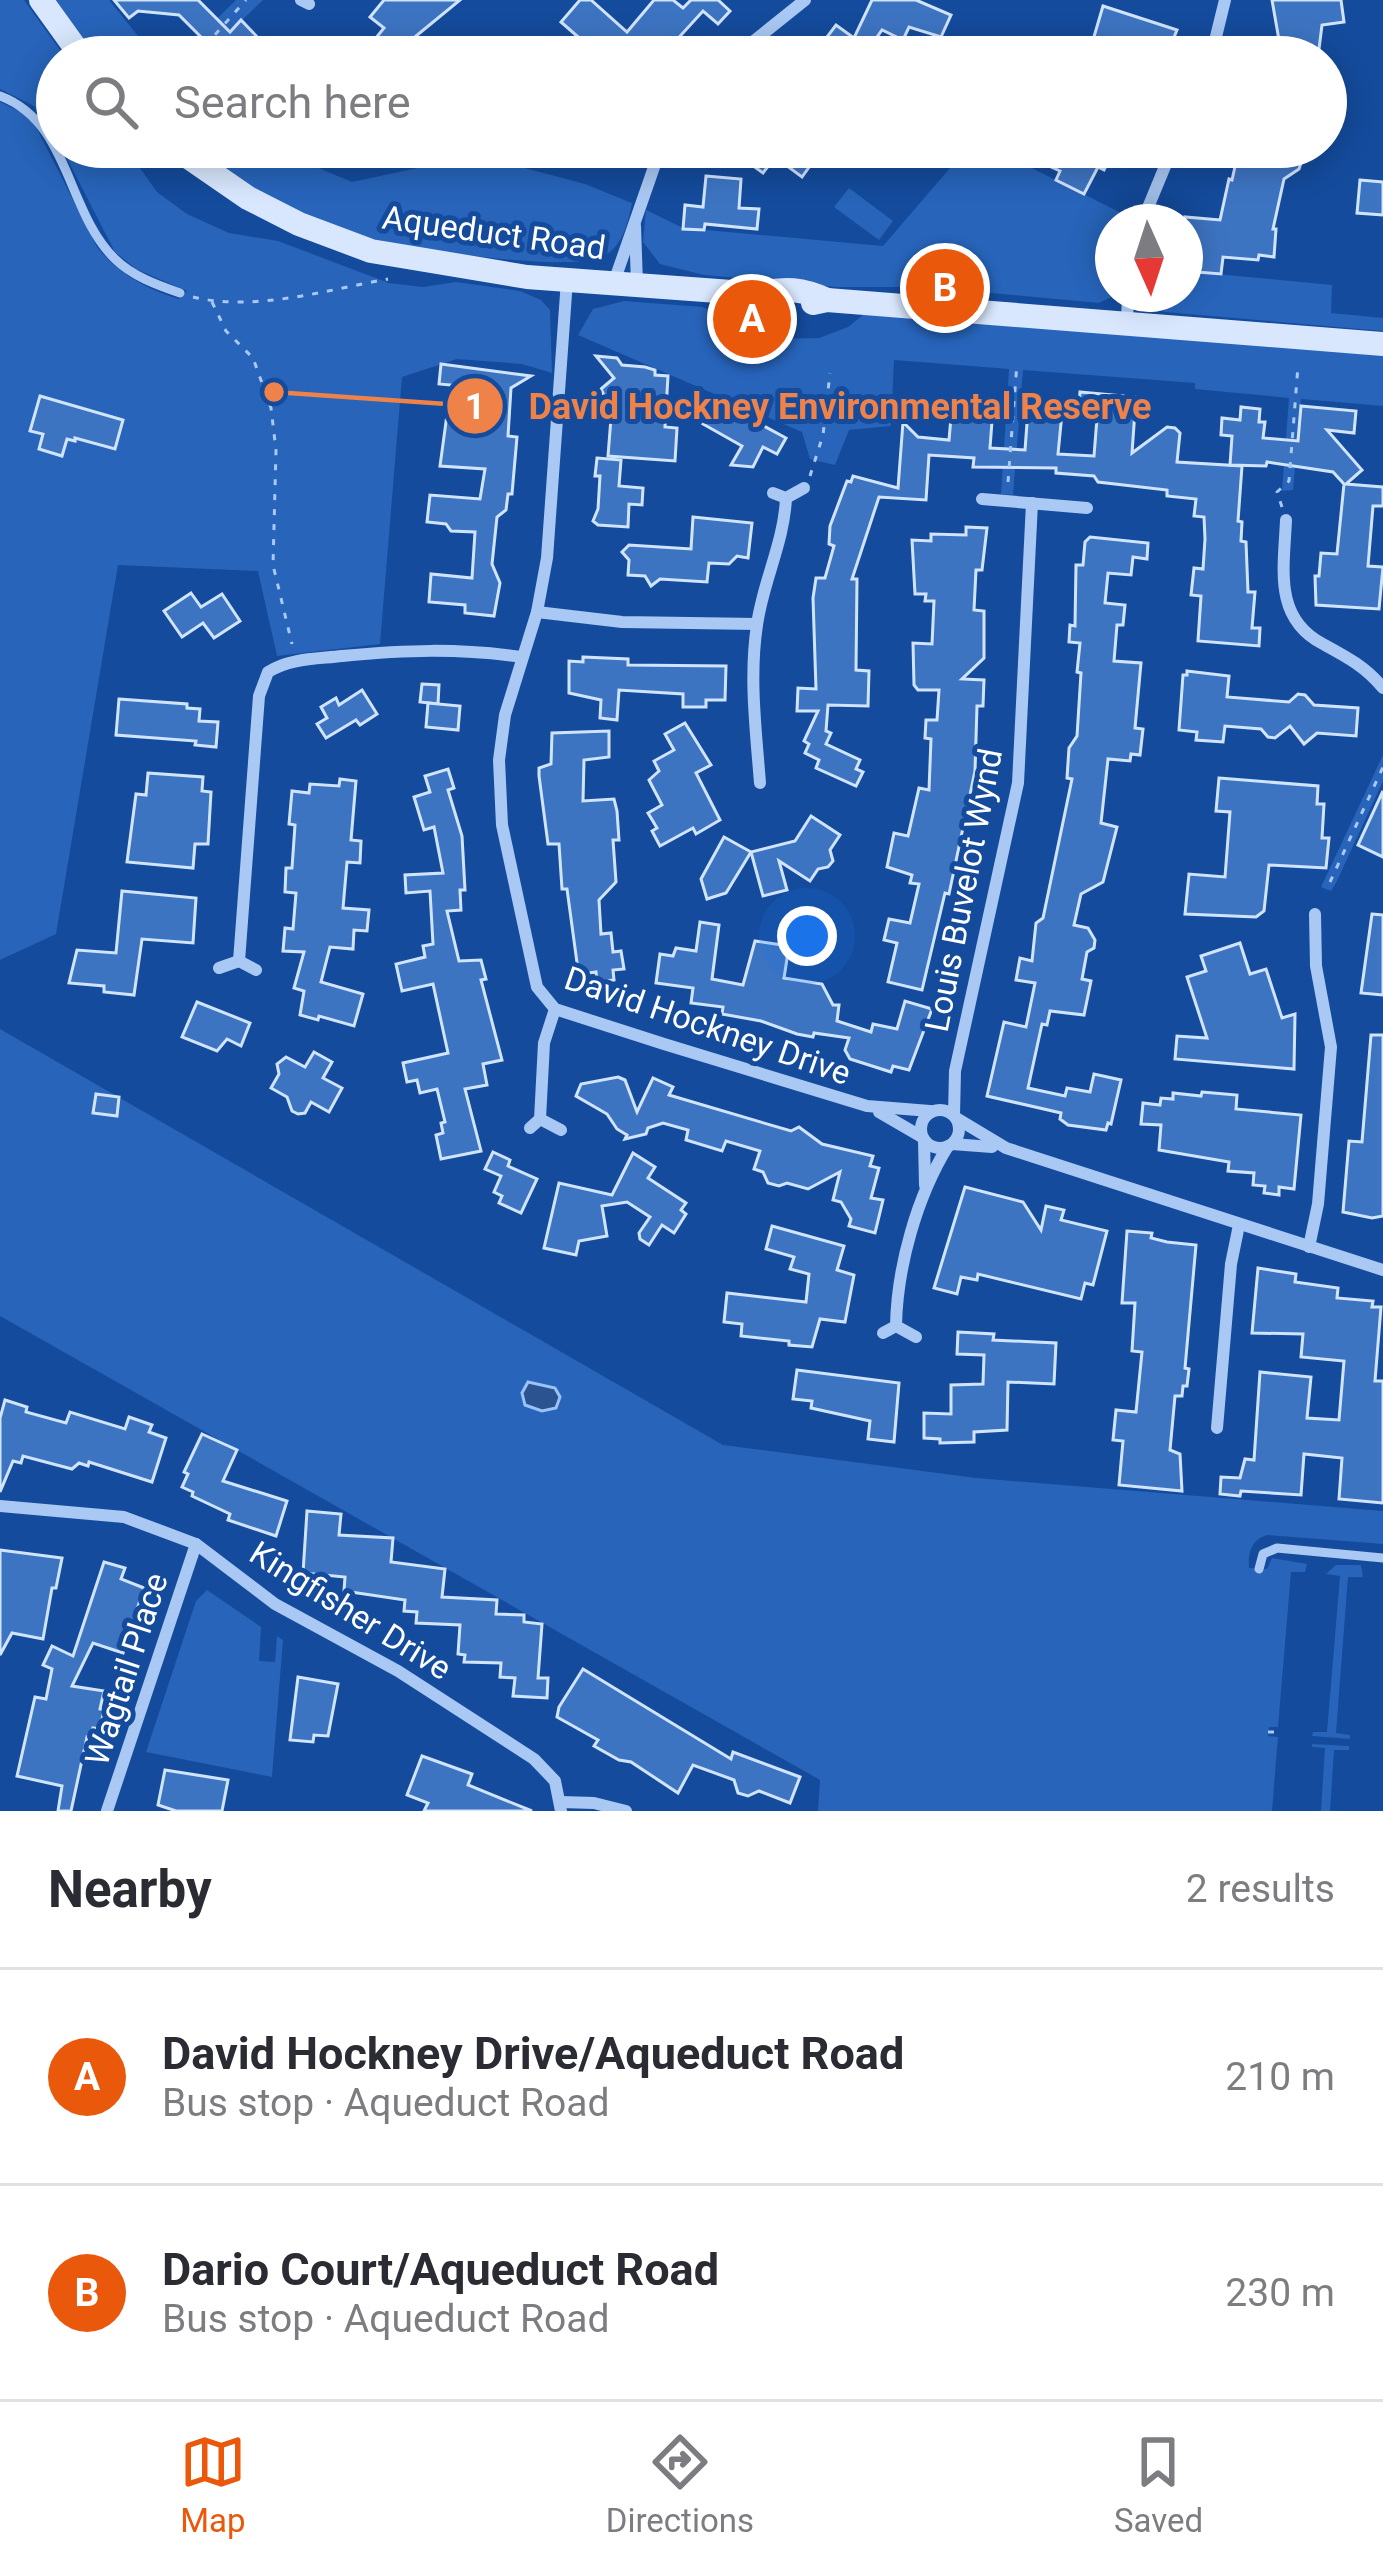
<!DOCTYPE html>
<meta charset="utf-8">
<style>
:root{--surface:#fff;--page:#f2f2f3;--text:#2b2b33;--muted:#7c7c81;--line:#e1e1e2;--accent:#ea580c}
body{margin:0;font-family:Roboto,sans-serif;background:var(--page);color:var(--text)}
.compass{position:absolute;left:1095px;top:204px;width:108px;height:108px;border-radius:50%;background:var(--surface);box-shadow:0 6px 30px #0003;rotate:177deg}
.you{position:absolute;left:807px;top:936px;width:42px;height:42px;margin:-30px;border:9px solid #fff;border-radius:50%;background:#1a73e8;box-shadow:0 0 0 18px #1a73e833}
.badge{display:grid;place-items:center;width:78px;height:78px;border-radius:50%;background:var(--accent);color:#fff;font-size:39px;font-weight:700}
.pin{position:absolute;translate:-50% -50%;border:6px solid #fff;box-shadow:0 3px 12px #0006}
.list{margin:0;padding:0;list-style:none}
h2{display:flex;justify-content:space-between;align-items:center;height:156px;margin:0;padding:0 48px;font-size:51px}
h2 small{font-size:39px;font-weight:400;color:var(--muted)}
.list li{display:grid;grid-template-columns:78px 1fr auto;gap:36px;align-items:center;box-sizing:border-box;height:216px;padding:0 48px;border-top:3px solid var(--line)}
.list b{display:block;font-size:45px;white-space:nowrap}
.list p{margin:0;font-size:39px;white-space:nowrap;color:var(--muted)}
.list em{font-size:39px;font-style:normal;color:var(--muted)}
.icon{flex:none;width:66px;height:66px;fill:none;stroke:currentColor;stroke-width:2;stroke-linecap:round;stroke-linejoin:round}
.map{position:relative;flex:none;width:1383px;height:1811px;overflow:hidden}
.search{position:absolute;background:var(--surface);box-shadow:0 6px 30px #0003;left:36px;right:36px;top:36px;height:132px;display:flex;align-items:center;gap:30px;box-sizing:border-box;padding:0 42px;border-radius:66px;color:var(--muted);font-size:45px}
.sheet{height:588px;background:var(--surface)}
nav{display:flex;justify-content:space-around;align-items:center;box-sizing:border-box;height:168px;border-top:3px solid var(--line);background:var(--surface);font-size:33px;color:var(--muted)}
nav a{display:grid;justify-items:center;gap:6px}
nav .on{color:var(--accent)}
.map>svg:first-child{display:block}
</style>
<div class="map">
<svg width="1383" height="1811" viewBox="0 0 1383 1811">
<rect width="100%" height="100%" fill="#144b9c"/>
<!-- green -->
<g fill="#2764ba">
<path d="M0 0H24L65 57H57V139L34 106 0 89Z"/>
<path d="M56 0H109L155 57H97Z"/>
<path d="M236 0H263L204 57H178Z"/>
<path d="M0 102 27 115 35 125 97 247C118 274 146 289 179 299L187 291 136 269 115 252 61 147H125L157 192 187 214 229 233 278 241 389 283 423 287 456 282 520 291 541 300 550 310 552 373 522 364 457 359 402 377 380 644 277 656 258 571 118 565 56 934 0 960Z"/>
<path d="M190 147H268L352 182 436 164 517 166 585 184 632 203C628 223 622 249 601 257 561 274 379 245 335 229 283 209 237 178 190 147Z"/>
<path d="M968 147H990L1135 220 1113 222V294H1117L1099 303 926 287H836L704 275 660 264 643 242 646 210 683 228 883 246Z"/>
<path d="M849 188 893 221 879 240 834 207Z"/>
<path d="M1185 271 1332 285 1331 313 1383 318V331L1165 312C1153 309 1144 305 1138 294H1185Z"/>
<path d="M624 301 703 307 735 320 756 339 819 338 848 327 864 314 1383 355V406L1301 399 1293 490 1282 491 1289 398 1195 389V383L1023 370 1013 495 1001 494 1009 369 894 360 891 426 849 430 835 465 810 459 802 432 578 335 593 309Z"/>
<path d="M1383 755V781L1336 883 1331 891 1321 887Z"/>
<path d="M0 1029 723 1445 976 1478 1383 1511V1544L1267 1535C1251 1540 1248 1553 1249 1568L1267 1569 1272 1558 1307 1564 1305 1572H1291L1278 1727H1269L1268 1736 1278 1737 1272 1811H818L820 1780 0 1316Z"/>
<path d="M1336 1565H1361L1363 1577H1348L1336 1733 1350 1735V1739L1312 1736 1313 1732H1327L1340 1576 1326 1574Z"/>
<path d="M207 1590 261 1627 259 1661 275 1662 277 1636 283 1640 272 1777 146 1752 196 1601Z"/>
<path d="M1312 1744 1349 1746V1750H1334L1330 1811H1321L1325 1748 1312 1747Z"/>
</g>
<!-- water -->
<path fill="#2a538f" stroke="#9bc2f6" stroke-width="3" d="M528 1382 555 1388 560 1397 556 1408 542 1411 525 1405 522 1393Z"/>
<!-- building -->
<g fill="#3d74c2" stroke="#d1e4fd" stroke-width="3">
<path d="M114 0H198L230 32 241 20 263 43 268 39 286 57H221L179 15 138 11 129 18Z"/>
<path d="M384 0H460L416 36 443 57H387L371 44 384 28 370 17Z"/>
<path d="M580 0H591L627 32 654 0H673L683 8 691 0H718L730 11 718 24 703 11 661 57H601L561 22Z"/>
<path d="M872 0H916L951 15 941 37 909 27 903 40 882 30 863 57H819L825 48 821 45 836 25 854 38Z"/>
<path d="M1272 0H1341L1344 22 1322 25 1318 57H1277L1279 40Z"/>
<path d="M1103 6 1177 30 1166 57H1121L1123 52 1093 40Z"/>
<path d="M559 147H576L567 166 553 160Z"/>
<path d="M727 147H805L817 156 802 177 775 157 763 173Z"/>
<path d="M1058 147H1115L1104 170 1098 167 1084 194 1056 180 1060 171 1049 166Z"/>
<path d="M1249 147H1294L1302 160 1299 169 1284 179 1273 229H1276L1274 257 1259 255 1258 260 1223 257 1221 274 1185 271V217L1220 220 1229 179 1232 180 1236 162 1245 164Z"/>
<path d="M706 176 741 179 739 208 759 209 757 229 705 224 704 230 683 229 685 205 703 207Z"/>
<path d="M1360 180 1383 182V215L1357 213Z"/>
<path d="M596 356 617 358 622 365 645 367 655 370V375L668 376 665 427 677 428 675 461 608 456 611 418H607L608 404 601 389 614 378Z"/>
<path d="M441 364 531 376 511 388 508 436 517 437 512 494H508L506 510 497 517 492 564 500 583 494 616 465 613V605L429 602 431 574 472 578 475 532 451 531 446 524 427 522 430 495 480 499 485 469 440 466 451 385 439 384Z"/>
<path d="M1080 392 1136 397 1132 453 1167 427 1175 428 1180 433 1177 462 1242 466 1238 521 1242 522 1241 541 1246 542 1248 592H1255L1252 628H1260L1259 646 1198 641 1201 596 1191 595 1194 568 1203 569 1205 539 1204 517 1194 516 1196 499 1167 496V490L1098 482 1094 476 1056 473V468L973 467 974 458 929 455 926 500 879 497 852 579H857L856 670 869 671 868 706 828 705 826 731 831 733 826 744 860 760 856 769 863 772 856 786 816 768 819 760 805 753 809 744 804 741 818 711H797L798 688 816 689 813 598 816 578H825L834 546 829 544 830 526 847 481 851 482 853 476 898 488 903 422 918 437 949 440 951 417 969 418V406L993 408 990 448 1025 450 1028 410 1062 413 1058 454 1094 456 1097 418 1078 417Z"/>
<path d="M40 396 123 420 115 449 75 438V441L67 439 62 456 39 449 43 434 30 431Z"/>
<path d="M716 400 786 438 777 454 763 447 753 467 731 465 742 446 703 424Z"/>
<path d="M1301 406 1356 411 1354 433 1327 430 1362 470 1346 484 1383 487V506H1373L1368 566 1383 567 1379 609 1316 605 1315 576H1319L1321 553 1337 554 1344 484 1333 472 1267 462 1266 466 1230 465 1232 436 1221 435 1222 418 1240 420 1241 407 1260 409 1259 422H1265L1263 438 1298 441Z"/>
<path d="M597 458 621 460 619 486 643 488 642 505 629 504 628 527 598 525 593 521 598 509 600 476H595Z"/>
<path d="M693 517 752 523 748 558 737 556 729 564 709 563 707 582 660 579 651 586 645 576 628 575 629 560 622 552 629 545 691 549Z"/>
<path d="M966 527 987 528 982 570H976L974 610 984 611V658L962 679 984 680 983 706H977L975 771 949 894 945 893 922 990 888 982 897 943 884 940 889 919 910 923 919 884 910 883 912 875 887 867 894 833 908 836 919 788 929 790 931 739 925 738 926 720H937L939 690H918L914 685 913 643 932 644 934 601H925L926 594H915L912 540 931 541V534L966 535Z"/>
<path d="M1090 537 1148 543 1147 559 1133 557 1131 575 1108 573 1105 603 1125 605 1123 625H1117L1114 661 1141 663 1135 728 1143 729 1140 755 1131 754 1130 761 1108 759 1101 823 1117 827 1103 882 1081 894 1074 925 1088 928 1095 940 1094 948 1087 952 1082 979 1091 981 1084 1015 1050 1011 1047 1025 1042 1024 1028 1088 1065 1096 1067 1088 1090 1092 1094 1074 1121 1080 1111 1124 1108 1123 1106 1130 1068 1125 1060 1119 1061 1113 987 1096 1004 1022 1026 1027 1035 983 1016 980 1020 958 1032 961 1036 923 1043 918 1072 779 1067 778 1069 748 1077 736 1081 673 1077 672 1080 643 1069 642 1070 625 1075 626 1076 565H1083L1085 542Z"/>
<path d="M191 593 201 607 222 594 240 621 214 638 203 623 182 637 164 611Z"/>
<path d="M583 657 628 659V665L726 666 725 700H706V707H683V694L619 690 617 720 600 718 601 700 569 693V661L583 662Z"/>
<path d="M1187 671 1229 676 1227 697 1289 702 1298 694 1305 695 1314 705 1358 708 1356 736 1317 733 1304 744 1290 726 1275 738 1268 737 1261 729 1225 726 1223 742 1196 740 1197 732 1179 730 1183 675H1187Z"/>
<path d="M422 684 439 685 438 704 420 702Z"/>
<path d="M362 690 377 714 360 725 356 720 326 738 317 724 327 718 321 707 336 698 339 705Z"/>
<path d="M119 699 187 704V708L200 709 199 721 218 722 216 747 195 745 196 741 116 735Z"/>
<path d="M428 703 460 706 458 730 426 727Z"/>
<path d="M685 723 711 765 696 773 720 820 696 834 693 828 660 846 652 831 657 828 648 813 662 805 649 780 659 771 654 761 674 750 665 734Z"/>
<path d="M609 731V757L584 760 583 801 614 799 617 811 619 840H613L616 882 599 900 601 934 611 933 613 952 621 951 624 969 613 970 614 980 597 982 596 972 582 974 578 970 567 889H562L559 844H548L539 776V768L551 764 552 733Z"/>
<path d="M448 769 454 788 448 790 462 836 465 890H460L461 910 447 911 459 961 481 960 486 979 481 980 502 1060 483 1064 487 1085 465 1089 481 1151 441 1159 436 1135 443 1133 441 1123 445 1122 437 1089 420 1093 417 1080 407 1082 403 1063 448 1053 433 984 402 991 396 964 425 957 423 946 433 944 430 891 406 893 405 875 443 873 434 827 424 830 414 797 430 792 425 776Z"/>
<path d="M148 773 203 777 202 791 211 792 208 844H195L193 868 127 862 136 794 146 795Z"/>
<path d="M1219 778 1318 786 1317 804H1324L1322 838H1329L1326 868 1269 865 1264 911 1256 917 1185 914 1189 874 1225 877 1230 812 1216 811Z"/>
<path d="M340 779 356 781 351 840 361 841 360 863 347 862 343 908 369 910 367 931 354 930 353 949 330 947 321 982 363 994 354 1026 319 1016 318 1020 300 1015 304 991 294 988 304 952 283 951 285 928 293 929 296 893 285 892 286 868H292L295 825 289 824 292 791 309 793 310 784 339 786Z"/>
<path d="M1383 791V857L1358 845Z"/>
<path d="M811 816 840 835 830 850 833 861 828 867 818 869 810 881 779 861 787 890 763 896 751 852 795 841Z"/>
<path d="M724 837 751 852 726 893 707 899 701 879Z"/>
<path d="M122 891 196 898 193 943 142 939 134 995 104 992V986L69 983 77 950 116 953Z"/>
<path d="M1372 914 1383 915V995L1361 993Z"/>
<path d="M700 922 719 925 712 979 743 985 755 941 789 946 784 978 822 984 833 1005H839L837 1021 871 1032 873 1024 897 1029 905 1001 932 1009 909 1070 893 1066 891 1072 850 1059 845 1050 849 1038 814 1033 813 1037 797 1034 761 1021 722 1014 723 1007 691 1003 693 988 656 983 660 954 673 956 676 948 696 951Z"/>
<path d="M1240 943 1250 974 1266 969 1282 1018 1295 1014 1294 1069 1175 1059 1177 1036 1207 1038 1187 977 1206 971 1201 956Z"/>
<path d="M197 1002 250 1023 241 1046 227 1039 217 1051 182 1037Z"/>
<path d="M1371 1035H1383V1216L1372 1218 1343 1212 1349 1141 1362 1142Z"/>
<path d="M314 1052 332 1062 323 1078 342 1088 329 1112 311 1102 305 1113 298 1114 292 1111 287 1097 271 1088 279 1074 277 1064 286 1057 305 1067Z"/>
<path d="M618 1077 625 1080 637 1112 653 1078 673 1087 669 1095 791 1131 799 1127 822 1144 873 1156 870 1166 879 1168 871 1198 883 1200 875 1233 849 1226 851 1219 841 1202 833 1200 840 1172 808 1189 787 1183 779 1186 768 1183 763 1172 754 1169 760 1151 726 1141 722 1151 686 1140 688 1130 663 1123 648 1128 646 1134 625 1139 627 1135 617 1129 607 1114 576 1096 581 1084Z"/>
<path d="M1202 1092 1237 1095 1236 1109 1301 1115 1294 1189 1279 1187V1195L1264 1193 1265 1186 1253 1185 1254 1173 1228 1171 1229 1162 1159 1150 1161 1125 1141 1124 1143 1103 1160 1105 1161 1098 1173 1099V1093L1201 1096Z"/>
<path d="M96 1094 119 1097 117 1116 93 1113Z"/>
<path d="M493 1152 510 1160 508 1166 537 1179 521 1213 499 1203 502 1196 494 1192 501 1176 485 1169Z"/>
<path d="M633 1153 655 1167 648 1178 686 1203 681 1210 686 1214 674 1233 662 1225 649 1245 640 1239 639 1233 650 1217 627 1202 602 1206 607 1236 579 1241 576 1255 544 1248 559 1183 612 1195Z"/>
<path d="M965 1187 1023 1202 1041 1230 1046 1206 1064 1210 1061 1220 1107 1231 1093 1285 1085 1283 1081 1299 978 1274 977 1280 961 1277 957 1294 934 1288Z"/>
<path d="M772 1226 844 1246 837 1270 854 1275 845 1322 820 1319 812 1347 789 1345V1341L741 1336 742 1324 724 1322 727 1293 806 1302 809 1274 790 1269 794 1257 766 1249Z"/>
<path d="M1127 1231 1152 1233 1151 1238 1167 1242 1196 1245 1185 1368 1189 1369 1187 1386H1183L1182 1396H1175L1170 1450 1180 1454 1182 1491 1119 1485 1123 1441 1113 1440 1116 1410 1136 1412 1142 1352 1132 1351 1135 1303H1122Z"/>
<path d="M1258 1268 1296 1274 1295 1282 1338 1288 1337 1298 1373 1301 1372 1307H1381L1375 1381H1383V1503L1339 1499 1342 1458 1304 1454 1301 1495 1241 1491 1240 1496 1220 1494 1221 1477 1240 1478 1245 1459 1254 1460 1260 1372 1311 1377 1307 1418 1339 1420 1344 1361 1301 1357 1303 1334 1252 1333Z"/>
<path d="M958 1332 994 1334 993 1340 1056 1343 1054 1384 1008 1382 1007 1430 974 1432V1442L940 1443V1439L924 1438V1413L951 1414V1385L983 1384 984 1355 957 1354Z"/>
<path d="M797 1370 899 1383 894 1442 868 1439 870 1421 811 1408 812 1401 793 1399Z"/>
<path d="M5 1400 27 1407 26 1412 66 1423 70 1412 125 1429 129 1417 152 1425 149 1432 166 1438 152 1482 89 1462 88 1466 79 1463 72 1469 23 1456 21 1463 13 1461 0 1492V1418Z"/>
<path d="M202 1434 237 1450 223 1481 287 1501 276 1536 228 1520 230 1514 192 1496 193 1492 182 1487 188 1474 184 1472Z"/>
<path d="M307 1511 341 1514 339 1535 393 1538 391 1562 445 1569 442 1597 497 1600 496 1614 524 1615V1622L542 1624 538 1678H548L547 1698 513 1696 515 1678 500 1677 501 1663 464 1662 465 1655 458 1654 460 1625 416 1623 417 1612 404 1611 405 1600 344 1591 345 1577 303 1573Z"/>
<path d="M0 1550 62 1558 56 1588H52L43 1639 12 1633 0 1655Z"/>
<path d="M104 1562 125 1568 121 1579 144 1588 123 1653 93 1643 72 1686 104 1691 100 1709 104 1710 100 1729 93 1728 91 1738 87 1737 71 1811H58L62 1786 17 1776 35 1697 46 1699 52 1669 43 1665 52 1646 73 1656Z"/>
<path d="M583 1669 731 1759 733 1752 800 1777 790 1803 759 1791 748 1796 738 1793 734 1780 693 1765 678 1793 631 1762 619 1760 594 1746 598 1740 557 1717 559 1707Z"/>
<path d="M298 1677 338 1684 328 1736 314 1735 313 1742 290 1740Z"/>
<path d="M422 1756 472 1774 468 1785 532 1811H424L428 1803 407 1795Z"/>
<path d="M165 1770 228 1780 222 1811H176L158 1805Z"/>
</g>
<g fill="none" stroke-linecap="round" stroke-linejoin="round">
<!-- path -->
<g stroke="#a9c8f3" stroke-width="3" stroke-dasharray="6 9" stroke-linecap="butt">
<path d="M195 57 246 0"/>
<path d="M193 297C254 312 327 290 388 279"/>
<path d="M212 302 226 331 253 358 271 408 276 450 273 565 292 644"/>
<path d="M810 476 823 435 830 373"/>
<path d="M1008 482 1017 363"/>
<path d="M1282 507 1277 492 1289 481 1298 366"/>
<path d="M1330 882 1383 767"/>
<path d="M1268 1732H1278"/>
</g>
<!-- service -->
<g stroke="#a9c8f3" stroke-width="9">
<path d="M0 96C70 122 66 211 115 259 132 276 157 285 180 293"/>
<path d="M1259 1569 1263 1554 1277 1548 1383 1558"/>
</g>
<!-- minor -->
<g stroke="#a9c8f3" stroke-width="12">
<path d="M301 0 309 4"/>
<path d="M734 57 805 0"/>
<path d="M1211 57 1225 0"/>
<path d="M1142 222 1173 147"/>
<path d="M635 226 637 284"/>
<path d="M567 280 547 558 537 612 505 715 499 760 502 825 537 987 555 1009 664 1044 867 1106 930 1111"/>
<path d="M614 282 661 147"/>
<path d="M1127 323 1128 294"/>
<path d="M773 493 786 498 804 488"/>
<path d="M982 499 1087 508"/>
<path d="M1286 520C1284 568 1273 618 1323 644 1347 657 1366 667 1383 688"/>
<path d="M537 612 622 622 757 624"/>
<path d="M760 783C756 731 749 677 757 625 763 581 784 543 786 498"/>
<path d="M239 961 259 696 268 672C290 658 317 659 342 656 406 650 457 648 522 657"/>
<path d="M219 968 239 961 256 970"/>
<circle cx="940" cy="1129" r="19"/>
<path d="M879 1112 922 1137"/>
<path d="M954 1115 955 1071 1018 783 1032 503"/>
<path d="M956 1118 1006 1148 1383 1270"/>
<path d="M540 1119 544 1043 555 1009"/>
<path d="M530 1128 540 1119 561 1130"/>
<path d="M924 1140 925 1185"/>
<path d="M952 1144 992 1147"/>
<path d="M1309 1247 1318 1204 1331 1047 1316 966 1315 914"/>
<path d="M896 1326C897 1267 917 1196 948 1146"/>
<path d="M883 1333 896 1326 916 1337"/>
<path d="M1217 1428 1231 1264 1239 1225"/>
<path d="M0 1506 124 1517 196 1544 275 1604 398 1671 534 1759 555 1781 561 1811"/>
<path d="M561 1802 594 1803 626 1811"/>
<path d="M107 1811 196 1544"/>
</g>
<!-- secondary -->
<g stroke="#d8e7fd" stroke-width="24">
<path d="M41 0 82 57"/>
<path d="M174 147 248 198 299 224 371 251 527 277 759 294C784 287 803 289 827 300"/>
<path d="M813 303 827 300 1383 344"/>
</g>
</g>
<g text-anchor="middle" stroke-width="10" stroke-linejoin="round" paint-order="stroke">
<!-- street labels -->
<g font-size="33" fill="#fff" stroke="#144b9c">
<text transform="translate(494 232) rotate(8)" y="12">Aqueduct Road</text>
<text transform="translate(963 890) rotate(-79)" y="12">Louis Buvelot Wynd</text>
<text transform="translate(708 1025) rotate(19)" y="12">David Hockney Drive</text>
<text transform="translate(351 1610) rotate(32)" y="12">Kingfisher Drive</text>
<text transform="translate(126 1669) rotate(-72)" y="12">Wagtail Place</text>
</g>
</g>
<!-- callouts -->
<path fill="none" stroke="#ee8249" stroke-width="4.5" d="M274 392L475 406"/>
<g fill="#ee8249" stroke="#144b9c" stroke-width="4.5">
<circle cx="274" cy="392" r="12"/>
<circle cx="475" cy="406" r="30"/>
</g>
<g font-size="36" text-anchor="middle" font-weight="bold" fill="#fff">
<text x="475" y="419">1</text>
</g>
<g font-size="36" text-anchor="middle" font-weight="bold" fill="#ee8249" stroke="#144b9c" stroke-width="10" stroke-linejoin="round" paint-order="stroke">
<text x="840" y="419">David Hockney Environmental Reserve</text>
</g>
</svg>
<svg class="compass" viewBox="-18 -18 36 36"><path d="M0-13l5 13h-10z" fill="#e53935"/><path d="M0 13l5-13h-10z" fill="#7c7c81"/></svg>
<div class="you"></div>
<div class="pin badge" style="left:752px;top:319px">A</div>
<div class="pin badge" style="left:945px;top:288px">B</div>
<div class="search"><svg class="icon" aria-label="search" viewBox="0 0 24 24"><circle cx="10" cy="10" r="6"/><path d="M15 15l6 6"/></svg>Search here</div>
</div>
<section class="sheet">
<h2>Nearby<small>2 results</small></h2>
<ul class="list">
<li><span class="badge">A</span><div><b>David Hockney Drive/Aqueduct Road</b><p>Bus stop · Aqueduct Road</p></div><em>210 m</em></li>
<li><span class="badge">B</span><div><b>Dario Court/Aqueduct Road</b><p>Bus stop · Aqueduct Road</p></div><em>230 m</em></li>
</ul>
</section>
<nav>
<a class="on"><svg class="icon" aria-label="map" viewBox="0 0 24 24"><path d="M3 6l6-2 6 2 6-2v14l-6 2-6-2-6 2zM9 4v14M15 6v14"/></svg>Map</a>
<a><svg class="icon" aria-label="directions" viewBox="0 0 24 24"><path d="M12 3l9 9-9 9-9-9zM9 14v-3h6M13 9l2 2-2 2"/></svg>Directions</a>
<a><svg class="icon" aria-label="saved" viewBox="0 0 24 24"><path d="M7 4h10v16l-5-4-5 4z"/></svg>Saved</a>
</nav>
